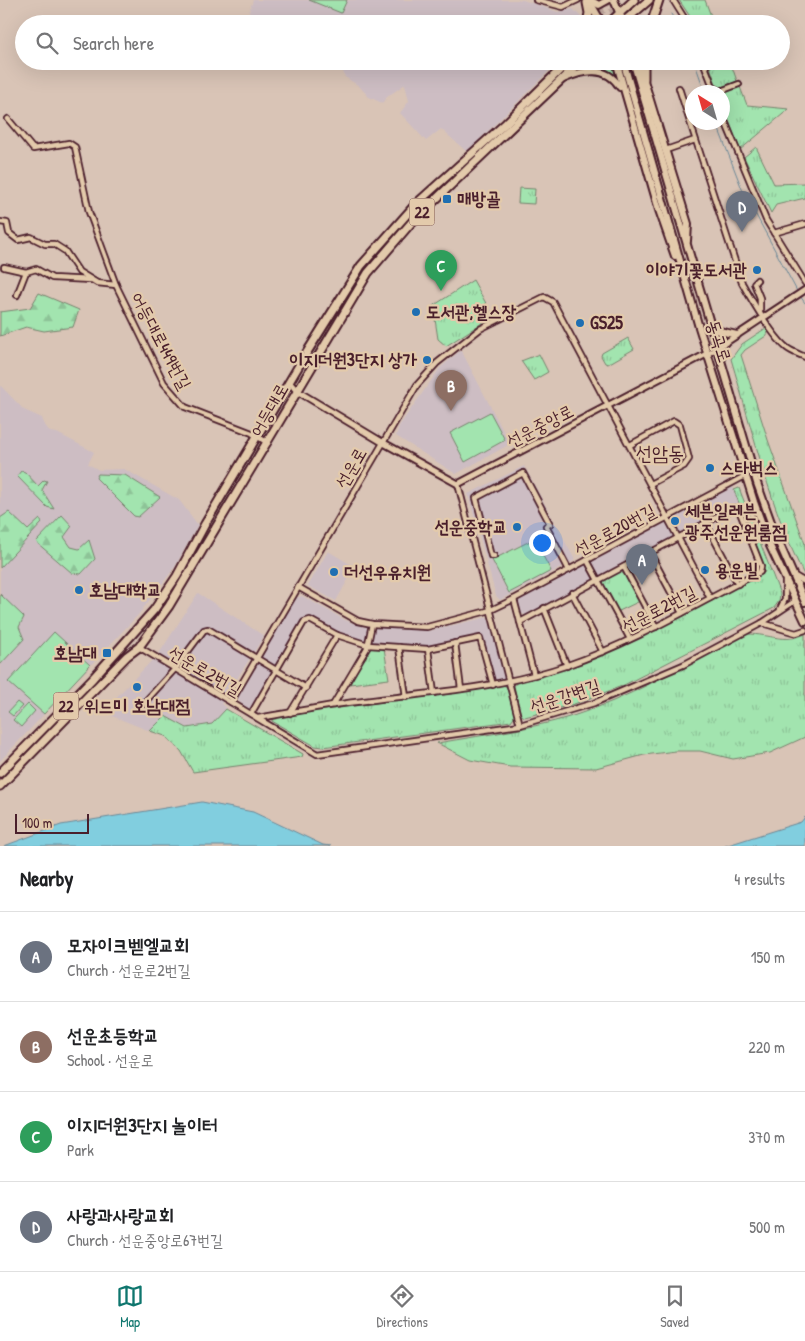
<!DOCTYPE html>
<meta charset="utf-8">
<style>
body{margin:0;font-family:"Patrick Hand","Poor Story",sans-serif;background:#f6f6f6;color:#202124}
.compass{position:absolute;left:685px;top:85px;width:45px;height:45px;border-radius:50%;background:#fff;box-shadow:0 5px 20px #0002;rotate:323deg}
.scale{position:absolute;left:15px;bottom:12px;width:74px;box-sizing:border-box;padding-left:5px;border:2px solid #4a1f2b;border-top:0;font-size:14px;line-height:18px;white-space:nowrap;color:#4a1f2b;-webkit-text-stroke:4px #e3caab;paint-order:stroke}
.you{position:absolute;left:541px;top:542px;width:18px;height:18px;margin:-12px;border:4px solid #fff;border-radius:50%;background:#1a73e8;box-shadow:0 0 0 8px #1a73e833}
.badge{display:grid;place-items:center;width:32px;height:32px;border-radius:50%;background:#0f766e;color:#fff;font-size:16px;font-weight:700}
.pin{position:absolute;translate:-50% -41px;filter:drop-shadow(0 1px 2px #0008)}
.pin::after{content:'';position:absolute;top:26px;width:18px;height:15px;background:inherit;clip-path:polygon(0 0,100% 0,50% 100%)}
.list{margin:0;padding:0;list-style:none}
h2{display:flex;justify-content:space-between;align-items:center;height:65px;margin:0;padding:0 20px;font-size:21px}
h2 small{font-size:16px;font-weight:400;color:#757577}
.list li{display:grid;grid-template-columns:32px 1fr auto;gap:15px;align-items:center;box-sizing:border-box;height:90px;padding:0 20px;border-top:1px solid #e0e0e0}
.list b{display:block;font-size:19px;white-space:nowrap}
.list p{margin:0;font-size:16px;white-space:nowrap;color:#757577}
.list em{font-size:16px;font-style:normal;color:#757577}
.icon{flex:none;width:28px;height:28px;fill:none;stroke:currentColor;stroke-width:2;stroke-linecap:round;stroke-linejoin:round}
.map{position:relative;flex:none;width:805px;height:846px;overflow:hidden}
.search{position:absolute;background:#fff;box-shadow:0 5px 20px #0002;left:15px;right:15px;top:15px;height:55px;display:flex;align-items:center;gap:12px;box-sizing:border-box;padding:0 18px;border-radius:28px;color:#757577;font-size:19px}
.sheet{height:425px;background:#fff}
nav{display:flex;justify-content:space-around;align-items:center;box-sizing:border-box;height:70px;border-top:1px solid #e0e0e0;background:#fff;font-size:14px;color:#757577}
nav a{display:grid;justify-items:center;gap:2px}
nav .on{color:#0f766e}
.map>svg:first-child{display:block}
.built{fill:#cdbdc3}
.green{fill:#a2e4af;stroke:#76826d}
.forest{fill:url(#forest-firs);stroke:#76826d}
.park{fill:url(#park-tufts);stroke:#76826d}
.water{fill:#81cedf;stroke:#6b8897}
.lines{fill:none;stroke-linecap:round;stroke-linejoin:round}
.stream{stroke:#6b8897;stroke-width:1}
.secondary-tunnel{stroke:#bca39a;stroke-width:6;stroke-dasharray:6 3;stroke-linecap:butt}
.minor-casing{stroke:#4a1f2b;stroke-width:8}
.tertiary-casing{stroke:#4a1f2b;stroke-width:9}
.secondary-casing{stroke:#4a1f2b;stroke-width:10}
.primary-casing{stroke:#4a1f2b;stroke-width:11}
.minor{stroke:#e3caab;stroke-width:4.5}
.tertiary{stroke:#e3caab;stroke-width:5}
.secondary{stroke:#e3caab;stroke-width:6}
.primary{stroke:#e3caab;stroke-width:7}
.poi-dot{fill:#1f6fb2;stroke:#e3caab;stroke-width:2}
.labels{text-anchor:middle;stroke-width:4.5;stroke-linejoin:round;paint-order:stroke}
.shield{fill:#e3caab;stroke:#785251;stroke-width:1}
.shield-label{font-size:16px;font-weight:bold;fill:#4a1f2b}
.poi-label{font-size:18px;font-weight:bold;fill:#4a1f2b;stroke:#e3caab;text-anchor:start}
.street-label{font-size:18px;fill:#4a1f2b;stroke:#e3caab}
.quarter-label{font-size:20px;fill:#4a1f2b;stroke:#e3caab}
</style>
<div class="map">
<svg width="805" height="846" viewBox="0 0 805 846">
<defs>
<pattern id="forest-firs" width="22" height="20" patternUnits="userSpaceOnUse" patternTransform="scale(1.25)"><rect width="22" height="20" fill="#a2e4af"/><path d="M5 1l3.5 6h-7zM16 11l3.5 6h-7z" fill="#8dc397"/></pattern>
<pattern id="park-tufts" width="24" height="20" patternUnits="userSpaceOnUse" patternTransform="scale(1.25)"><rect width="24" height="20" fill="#a2e4af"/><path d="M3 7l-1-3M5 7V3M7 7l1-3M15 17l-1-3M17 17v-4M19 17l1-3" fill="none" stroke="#8dc397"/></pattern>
</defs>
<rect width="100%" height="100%" fill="#d9c4b6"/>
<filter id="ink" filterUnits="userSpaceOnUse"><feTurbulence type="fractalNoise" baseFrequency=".02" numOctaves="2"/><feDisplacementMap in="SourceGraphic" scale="10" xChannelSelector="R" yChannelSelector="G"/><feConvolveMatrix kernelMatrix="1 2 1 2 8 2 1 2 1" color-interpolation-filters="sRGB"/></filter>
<g filter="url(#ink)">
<g class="built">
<path d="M253,0H523L558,12L573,9L581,17V21L580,24H263L249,12Z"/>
<path d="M331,61H559L467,152L441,129L426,141L400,113L409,101L405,84L387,97L382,103L369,97L359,86L345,77L341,66Z"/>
<path d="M461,350L510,444L456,474L396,436L399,426L440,368Z"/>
<path d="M0,385L24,410L42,418L44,424L50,432L57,433L94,452L88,464L99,470L124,469L179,500L198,525L175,567L139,614L0,761Z"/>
<path d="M524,466L575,560L500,600L496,596L468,494Z"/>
<path d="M733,487L739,503L526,615L520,613L516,606L518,601Z"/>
<path d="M328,551L355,567L336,601L308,586Z"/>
<path d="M198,593L264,636L221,704L227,708L226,709L212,724L187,728L165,716L150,731L102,712L160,652Z"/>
<path d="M302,596L345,620L365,627L428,631L488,617L506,677L497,681L494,679L481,635L430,647L378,644L350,639L307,617L298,626L252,708L249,709L242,705L238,698L296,598Z"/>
</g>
<g class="green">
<path d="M309,0H347L341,13Z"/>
<path d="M490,412L505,440L465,462L450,433Z"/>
<path d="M534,539L551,571L509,593L492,560Z"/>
<path d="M0,594L24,617L19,627L24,639L0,665Z"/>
<path d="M54,632L90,665L44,714L8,682Z"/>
<path d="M17,702L22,706L13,716L8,712Z"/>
<path d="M28,704L35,711L21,727L13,720Z"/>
</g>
<g class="forest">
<path d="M597,61H612L618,76L598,64Z"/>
<path d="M39,293L79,310L73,327L44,331L26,327L0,336V312L30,308Z"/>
<path d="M21,471L25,472L38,486L44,480L47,481L42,490L54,509L47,507L17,476Z"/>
<path d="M98,474L125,475L160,497L138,517L134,516L96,478Z"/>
<path d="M9,512L28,530L40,519L42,523L0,568V518Z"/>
<path d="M62,515L72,526L64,537L71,547L79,549L89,540L95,559L81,574L72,573L36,542Z"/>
</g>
<g class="park">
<path d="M679,0H705L714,24H695Z"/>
<path d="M708,61H730L737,81L721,87L716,84Z"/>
<path d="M740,87L747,105L789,109L740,150L723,105V94Z"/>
<path d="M756,147L774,184L805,183V198L776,205L771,213L744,157Z"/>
<path d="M519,188L535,189L534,204L518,203Z"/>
<path d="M473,280L493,316L446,346L438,339L433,306Z"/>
<path d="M766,328L768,333L766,336L745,350L741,355L768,440L805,544V577C770,508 753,432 731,359L742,344Z"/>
<path d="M628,338L634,349L608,364L605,363L601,356L602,353Z"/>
<path d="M539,354L548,372L534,380L521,361Z"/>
<path d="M739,488L780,594L779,601L774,608L622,686L574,704L525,717L521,715L514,686L516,683C605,659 684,615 765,572L734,490Z"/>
<path d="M620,572L626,575L640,601L617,612L601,582Z"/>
<path d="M747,634C771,634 784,644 805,634V737L770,753L733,759L700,751H676L644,755L596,768L510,767L470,760L437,743C489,734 543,728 593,709C647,689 695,658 747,634Z"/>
<path d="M370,648H384L389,679L350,684Z"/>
<path d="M503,685L507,687L515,715L511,721L323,747L315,746L272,721V719L283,716Z"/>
<path d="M226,709L303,754L302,757L193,772L181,751L165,736L150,731L165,716L187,728L212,724Z"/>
</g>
<g class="water">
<path d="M202,802L253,812L323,845L331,846H4L61,825Z"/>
<path d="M805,817V846H725L801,822Z"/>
</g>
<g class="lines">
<g class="stream">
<path d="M671,14L677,24"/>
<path d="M694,61L705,92"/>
<path d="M716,122L742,189L798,293"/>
<path d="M800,296L805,303"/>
</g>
<g class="secondary-tunnel">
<path d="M597,0L607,24"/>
<path d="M608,0L618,24"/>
</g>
<g class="minor-casing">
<g id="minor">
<path d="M536,0L563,7L578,0"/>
<path d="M673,0L688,24"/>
<path d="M703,61L715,92"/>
<path d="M679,88L742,283C751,299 773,337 787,348C792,352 799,354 805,357"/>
<path d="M718,92L739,84"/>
<path d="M722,114L766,220L805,283"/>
<path d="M8,119L33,149L69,143L75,147L89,212L116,285L164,383L185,407L252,433L268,443"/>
<path d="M666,150L695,140"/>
<path d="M0,222L7,223L9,233L18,240L31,237L45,244H54L65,251L79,272L97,283L116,285"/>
<path d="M774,233L805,224"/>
<path d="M4,267L26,272L36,269L52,278L91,280"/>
<path d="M757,280L754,283L760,298V312"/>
<path d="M17,295L26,272"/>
<path d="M630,445L674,421L680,425L689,459L684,466L650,484"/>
<path d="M458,484L520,725"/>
<path d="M705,522L738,584"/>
<path d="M650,553L682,613"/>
<path d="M494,556H491L476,498L523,473L550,524L546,526L569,570"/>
<path d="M587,560L630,639"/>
<path d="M624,567L656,627"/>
<path d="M793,575L805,582"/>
<path d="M298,587L358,621L372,624L427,627L491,610L514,599L747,475"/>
<path d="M572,593L603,652"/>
<path d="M514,599L534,675"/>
<path d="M544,608L567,666"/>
<path d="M780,609L785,599V581"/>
<path d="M762,623L796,633L805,630"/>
<path d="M455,643L461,689"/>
<path d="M139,647L317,754L520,725L594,703L683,665L762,623L795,601"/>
<path d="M399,647L406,697"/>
<path d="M428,649L434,693"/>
<path d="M231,702L417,385L437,363L480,329L544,297L553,302L710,598"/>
<path d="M143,704L174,670L204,630L208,629L306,688"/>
<path d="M333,705L367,648L372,624"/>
<path d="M290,713L337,635"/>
<path d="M251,714L304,622L310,620L337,635L368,645L428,649L480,638L493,685"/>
<path d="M258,718C283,714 308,709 333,705C412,694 492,691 568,665C635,642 697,604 760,572L761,566L739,510L734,508L520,622"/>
</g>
</g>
<g class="tertiary-casing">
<path id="tertiary" d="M289,382L297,391L382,442L458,484L716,349L805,290"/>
</g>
<g class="secondary-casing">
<g id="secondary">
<path d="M590,0L599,5L608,0"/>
<path d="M614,0L624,24"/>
<path d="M616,61L659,210L675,256"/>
<path d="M633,61L757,483L776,536L805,602"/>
<path d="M638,61L688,224L687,241"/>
<path d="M624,64L698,324L754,502L770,546L805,621"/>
<path d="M563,79C584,70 606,65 620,87"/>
<path d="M711,329L737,335"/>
</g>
</g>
<g class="primary-casing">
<g id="primary">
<path d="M588,0L602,24"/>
<path d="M587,24L589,13L587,3"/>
<path d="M608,24L634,0"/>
<path d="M621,24L649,0"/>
<path d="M651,24L659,0"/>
<path d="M644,79V61"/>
<path d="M0,773L93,678L154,610L177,576L205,524L304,357L361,266L416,204L506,123L569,61"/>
<path d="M0,786L127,656L139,647L169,606L368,273L411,223L581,61"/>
</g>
</g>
<use href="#minor" class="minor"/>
<use href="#tertiary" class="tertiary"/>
<use href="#secondary" class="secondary"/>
<use href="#primary" class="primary"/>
</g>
</g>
<g class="poi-dot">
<rect x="442" y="194" width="10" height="10" rx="2.5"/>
<circle cx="757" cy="270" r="5"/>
<circle cx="416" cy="312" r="5"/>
<circle cx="580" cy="323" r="5"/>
<circle cx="427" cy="360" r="5"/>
<circle cx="710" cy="468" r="5"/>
<circle cx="675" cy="521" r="5"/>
<circle cx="517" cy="527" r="5"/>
<circle cx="705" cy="570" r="5"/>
<circle cx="334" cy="572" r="5"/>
<circle cx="79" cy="590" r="5"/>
<rect x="102" y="648" width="10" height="10" rx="2.5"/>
<circle cx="137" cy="687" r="5"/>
</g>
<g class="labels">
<g class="shield">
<rect x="409.5" y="198.5" width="25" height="27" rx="4"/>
<rect x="53.5" y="692.5" width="25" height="27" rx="4"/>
</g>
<g class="shield-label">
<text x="422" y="218">22</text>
<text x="66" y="712">22</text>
</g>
<g class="poi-label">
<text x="457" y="205">매방골</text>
<text x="747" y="276" text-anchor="end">이야기꽃도서관</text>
<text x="426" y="318">도서관,헬스장</text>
<text x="590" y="329">GS25</text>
<text x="417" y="366" text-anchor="end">이지더원3단지 상가</text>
<text x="720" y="474">스타벅스</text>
<text x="685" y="517">세븐일레븐<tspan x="685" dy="21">광주선운원룸점</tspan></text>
<text x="507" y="533" text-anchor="end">선운중학교</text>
<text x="715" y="576">용운빌</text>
<text x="344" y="578">더선우유치원</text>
<text x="89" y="596">호남대학교</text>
<text x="97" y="659" text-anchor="end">호남대</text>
<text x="137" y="712" text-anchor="middle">위드미 호남대점</text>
</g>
<g class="street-label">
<text transform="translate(161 341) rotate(62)" y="6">어등대로449번길</text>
<text transform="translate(719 341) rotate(72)" y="6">동곡로</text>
<text transform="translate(269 410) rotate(-60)" y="6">어등대로</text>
<text transform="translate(540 426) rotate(-27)" y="6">선운중앙로</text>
<text transform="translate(351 468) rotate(-60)" y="6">선운로</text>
<text transform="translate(615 530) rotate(-28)" y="6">선운로20번길</text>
<text transform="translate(659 609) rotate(-27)" y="6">선운로2번길</text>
<text transform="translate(205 671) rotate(30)" y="6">선운로2번길</text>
<text transform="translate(565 696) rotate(-18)" y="6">선운강변길</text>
</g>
<g class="quarter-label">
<text x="660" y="460">선암동</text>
</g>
</g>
</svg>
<svg class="compass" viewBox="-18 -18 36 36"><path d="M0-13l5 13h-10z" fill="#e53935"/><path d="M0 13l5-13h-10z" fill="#757577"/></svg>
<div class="scale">100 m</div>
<div class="you"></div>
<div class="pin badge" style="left:642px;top:585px;background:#6b7280">A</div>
<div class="pin badge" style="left:451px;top:411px;background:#8d6e63">B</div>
<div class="pin badge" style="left:441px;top:291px;background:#2e9e5b">C</div>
<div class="pin badge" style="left:742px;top:232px;background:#6b7280">D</div>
<div class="search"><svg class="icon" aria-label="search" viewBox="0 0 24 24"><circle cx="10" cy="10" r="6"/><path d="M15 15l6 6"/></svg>Search here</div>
</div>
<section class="sheet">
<h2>Nearby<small>4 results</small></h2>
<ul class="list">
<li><span class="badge" style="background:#6b7280">A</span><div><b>모자이크벧엘교회</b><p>Church · 선운로2번길</p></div><em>150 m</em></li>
<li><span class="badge" style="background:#8d6e63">B</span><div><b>선운초등학교</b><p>School · 선운로</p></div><em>220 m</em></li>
<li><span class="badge" style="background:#2e9e5b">C</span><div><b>이지더원3단지 놀이터</b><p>Park</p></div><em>370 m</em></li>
<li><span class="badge" style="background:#6b7280">D</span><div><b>사랑과사랑교회</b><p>Church · 선운중앙로67번길</p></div><em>500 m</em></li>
</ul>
</section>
<nav>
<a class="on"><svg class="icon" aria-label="map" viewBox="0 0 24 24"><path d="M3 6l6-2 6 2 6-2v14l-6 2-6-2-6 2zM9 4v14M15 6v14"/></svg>Map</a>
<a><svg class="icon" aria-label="directions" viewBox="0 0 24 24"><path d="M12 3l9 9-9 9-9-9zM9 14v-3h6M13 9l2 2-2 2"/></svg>Directions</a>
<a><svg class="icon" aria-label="saved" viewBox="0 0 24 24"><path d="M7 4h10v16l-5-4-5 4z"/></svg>Saved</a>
</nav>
